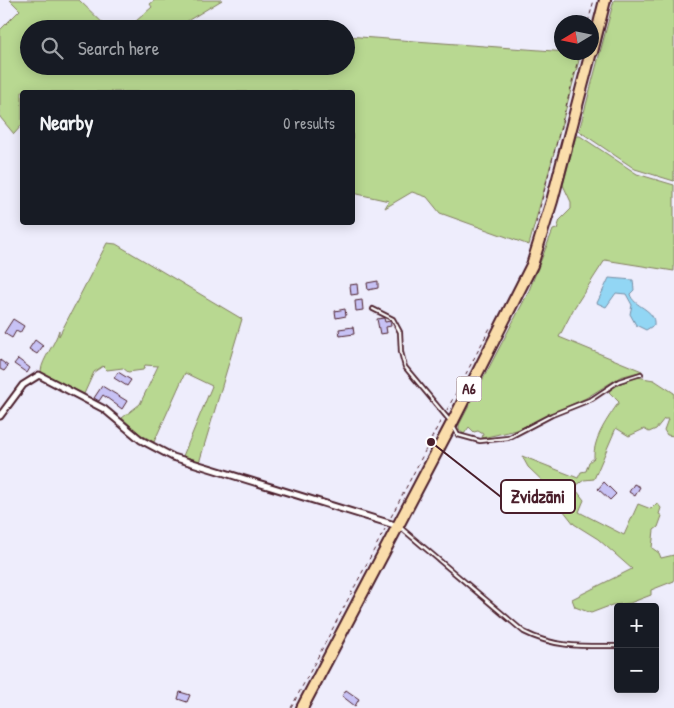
<!DOCTYPE html>
<meta charset="utf-8">
<style>
body{margin:0;font-family:"Patrick Hand",sans-serif;background:#20242c;color:#f1f3f6}
.controls{position:absolute;right:15px;bottom:15px;display:grid;overflow:hidden;border-radius:5px;box-shadow:0 2px 12px #0003}
.controls button{width:45px;height:45px;display:grid;place-items:center;padding:0;border:0;border-bottom:1px solid #363941;background:#171b24;color:#f1f3f6;font:25px sans-serif}
.compass{position:absolute;left:554px;top:15px;width:45px;height:45px;border-radius:50%;background:#171b24;box-shadow:0 2px 12px #0003;rotate:260deg}
.list{margin:0;padding:0;list-style:none}
h2{display:flex;justify-content:space-between;align-items:center;height:65px;margin:0;padding:0 20px;font-size:21px}
h2 small{font-size:16px;font-weight:400;color:#9ea1a6}
.icon{flex:none;width:28px;height:28px;fill:none;stroke:currentColor;stroke-width:2;stroke-linecap:round;stroke-linejoin:round}
.map{position:relative;flex:none;width:674px;height:708px;overflow:hidden}
.search{position:absolute;background:#171b24;box-shadow:0 2px 12px #0003;left:20px;top:20px;width:335px;height:55px;display:flex;align-items:center;gap:12px;box-sizing:border-box;padding:0 18px;border-radius:28px;color:#9ea1a6;font-size:19px}
.panel{position:absolute;background:#171b24;box-shadow:0 2px 12px #0003;left:20px;top:90px;width:335px;height:135px;border-radius:5px}
.map>svg:first-child{display:block}
.green{fill:#b8d891;stroke:#817c5e}
.water{fill:#92d6f4;stroke:#758da4}
.building{fill:#c7c2f5;stroke:#4a1f2b}
.lines{fill:none;stroke-linecap:round;stroke-linejoin:round}
.lane-casing{stroke:#4a1f2b;stroke-width:6}
.street-casing{stroke:#4a1f2b;stroke-width:9}
.highway-casing{stroke:#4a1f2b;stroke-width:14}
.path{stroke:#4a1f2b;stroke-width:1;stroke-dasharray:4 4;stroke-linecap:butt}
.lane{stroke:#fff;stroke-width:2.5}
.street{stroke:#fff;stroke-width:5}
.highway{stroke:#faddab;stroke-width:10}
.labels{text-anchor:middle;stroke-width:4;stroke-linejoin:round;paint-order:stroke}
.shield{fill:#fff;stroke:#80626b;stroke-width:1}
.shield-label{font-size:15px;font-weight:bold;fill:#4a1f2b}
.leader{fill:none;stroke:#4a1f2b;stroke-width:2}
.callout-dot{fill:#4a1f2b;stroke:#fff;stroke-width:2}
.callout{fill:#fff;stroke:#4a1f2b;stroke-width:2}
.callout-label{font-size:18px;text-anchor:middle;font-weight:bold;fill:#4a1f2b}
</style>
<div class="map">
<svg width="674" height="708" viewBox="0 0 674 708">
<rect width="100%" height="100%" fill="#eeedfc"/>
<filter id="ink" filterUnits="userSpaceOnUse"><feTurbulence type="fractalNoise" baseFrequency=".02" numOctaves="2"/><feDisplacementMap in="SourceGraphic" scale="10" xChannelSelector="R" yChannelSelector="G"/><feConvolveMatrix kernelMatrix="1 2 1 2 8 2 1 2 1" color-interpolation-filters="sRGB"/></filter>
<g filter="url(#ink)">
<g class="green">
<path d="M10,0H79L109,29H29V66H346V36L581,53L529,245L440,213L427,197L412,192L385,208L389,201L353,193L352,92H22V125L14,134L0,117V30L20,10Z"/>
<path d="M155,0H222L184,23L240,29H127L152,7L150,4Z"/>
<path d="M614,0H674V181L635,169L579,131Z"/>
<path d="M576,136H580L637,174L674,185V271L605,260L574,308L559,337L642,371L620,377L586,398L517,430L482,438L483,434L478,431L474,432L469,427L464,434L459,430V425L528,293L553,230L557,229L560,220L571,209V202L563,185Z"/>
<path d="M107,243L116,244L242,319L199,463L183,456L212,386L185,373L154,442L140,434L122,418L140,404L158,366L145,365L143,370L128,372L123,368L107,370L103,366L94,372L84,394L43,374L41,371C42,359 55,345 59,330V336Z"/>
<path d="M637,377L654,380L674,393V436L667,435L664,430L668,419H664L656,429L649,432L644,429L629,436L616,428L594,479L584,480L577,485V491L584,500L579,512L624,535L638,504L651,509L657,503L661,508L659,514L662,516L658,527L654,530L652,548L659,553L661,558L674,555V581L651,590V595L630,603L612,605L591,613L575,607L572,599L632,569L598,539L574,524L560,506L553,491L528,467L522,456L578,478L581,472L586,471L589,462L594,458C593,438 608,418 619,402L609,392L614,386Z"/>
</g>
<path class="water" d="M609,278L633,280L634,290L630,294C633,307 656,309 654,325L646,330L636,325L630,314L632,305L626,294L616,293L606,307L597,303Z"/>
<g class="building">
<path d="M378,281V288L368,290L367,283Z"/>
<path d="M357,284L358,294L351,295L350,285Z"/>
<path d="M362,300L363,310L356,311L355,301Z"/>
<path d="M345,309L346,316L336,318L335,311Z"/>
<path d="M384,318L385,322L390,321L391,326L386,327L387,333L380,334L377,319Z"/>
<path d="M13,319L24,326L20,333L16,331L12,338L4,333Z"/>
<path d="M353,327L354,334L340,336L339,329Z"/>
<path d="M35,340L43,346L37,354L29,349Z"/>
<path d="M18,359L30,368L27,373L14,364Z"/>
<path d="M0,360L8,366L4,371L0,369Z"/>
<path d="M118,372L131,380L127,386L114,378Z"/>
<path d="M102,386L127,401L122,409L103,395L99,401L94,398Z"/>
<path d="M604,482L616,494L610,500L598,489Z"/>
<path d="M634,484L640,487L635,496L629,492Z"/>
<path d="M346,690L359,699L355,706L342,696Z"/>
<path d="M180,692L190,695L187,702L178,699Z"/>
</g>
<g class="lines">
<g class="lane-casing">
<g id="lane">
<path d="M373,309L393,319L400,332L401,352L405,367L450,421"/>
<path d="M453,426L458,435L480,441L508,438L552,415L592,399L619,381L641,374"/>
<path d="M400,527L524,632C555,648 584,646 618,646"/>
</g>
</g>
<g class="street-casing">
<path id="street" d="M0,416L23,385L39,375L104,409L141,440L173,457L398,526"/>
</g>
<g class="highway-casing">
<g id="highway">
<path d="M592,52L605,0"/>
<path d="M302,708L452,423L532,265L552,201L591,52"/>
</g>
</g>
<g class="path">
<path d="M588,22L594,0"/>
<path d="M536,223L580,52"/>
<path d="M447,410L490,328"/>
<path d="M391,517L442,418"/>
<path d="M291,708L385,529"/>
</g>
<use href="#lane" class="lane"/>
<use href="#street" class="street"/>
<use href="#highway" class="highway"/>
</g>
</g>
<g class="labels">
<rect class="shield" x="456.5" y="376.5" width="25" height="25" rx="4"/>
<g class="shield-label">
<text x="469" y="394">A6</text>
</g>
</g>
<path class="leader" d="M431 442L501 497"/>
<circle class="callout-dot" cx="431" cy="442" r="5"/>
<rect class="callout" x="501" y="480" width="74" height="33" rx="5"/>
<g class="callout-label">
<text x="538" y="503">Zvidzāni</text>
</g>
</svg>
<div class="controls">
<button>+</button>
<button>−</button>
</div>
<svg class="compass" viewBox="-18 -18 36 36"><path d="M0-13l5 13h-10z" fill="#e53935"/><path d="M0 13l5-13h-10z" fill="#9ea1a6"/></svg>
<div class="search"><svg class="icon" aria-label="search" viewBox="0 0 24 24"><circle cx="10" cy="10" r="6"/><path d="M15 15l6 6"/></svg>Search here</div>
<section class="panel">
<h2>Nearby<small>0 results</small></h2>
<ul class="list">
</ul>
</section>
</div>
